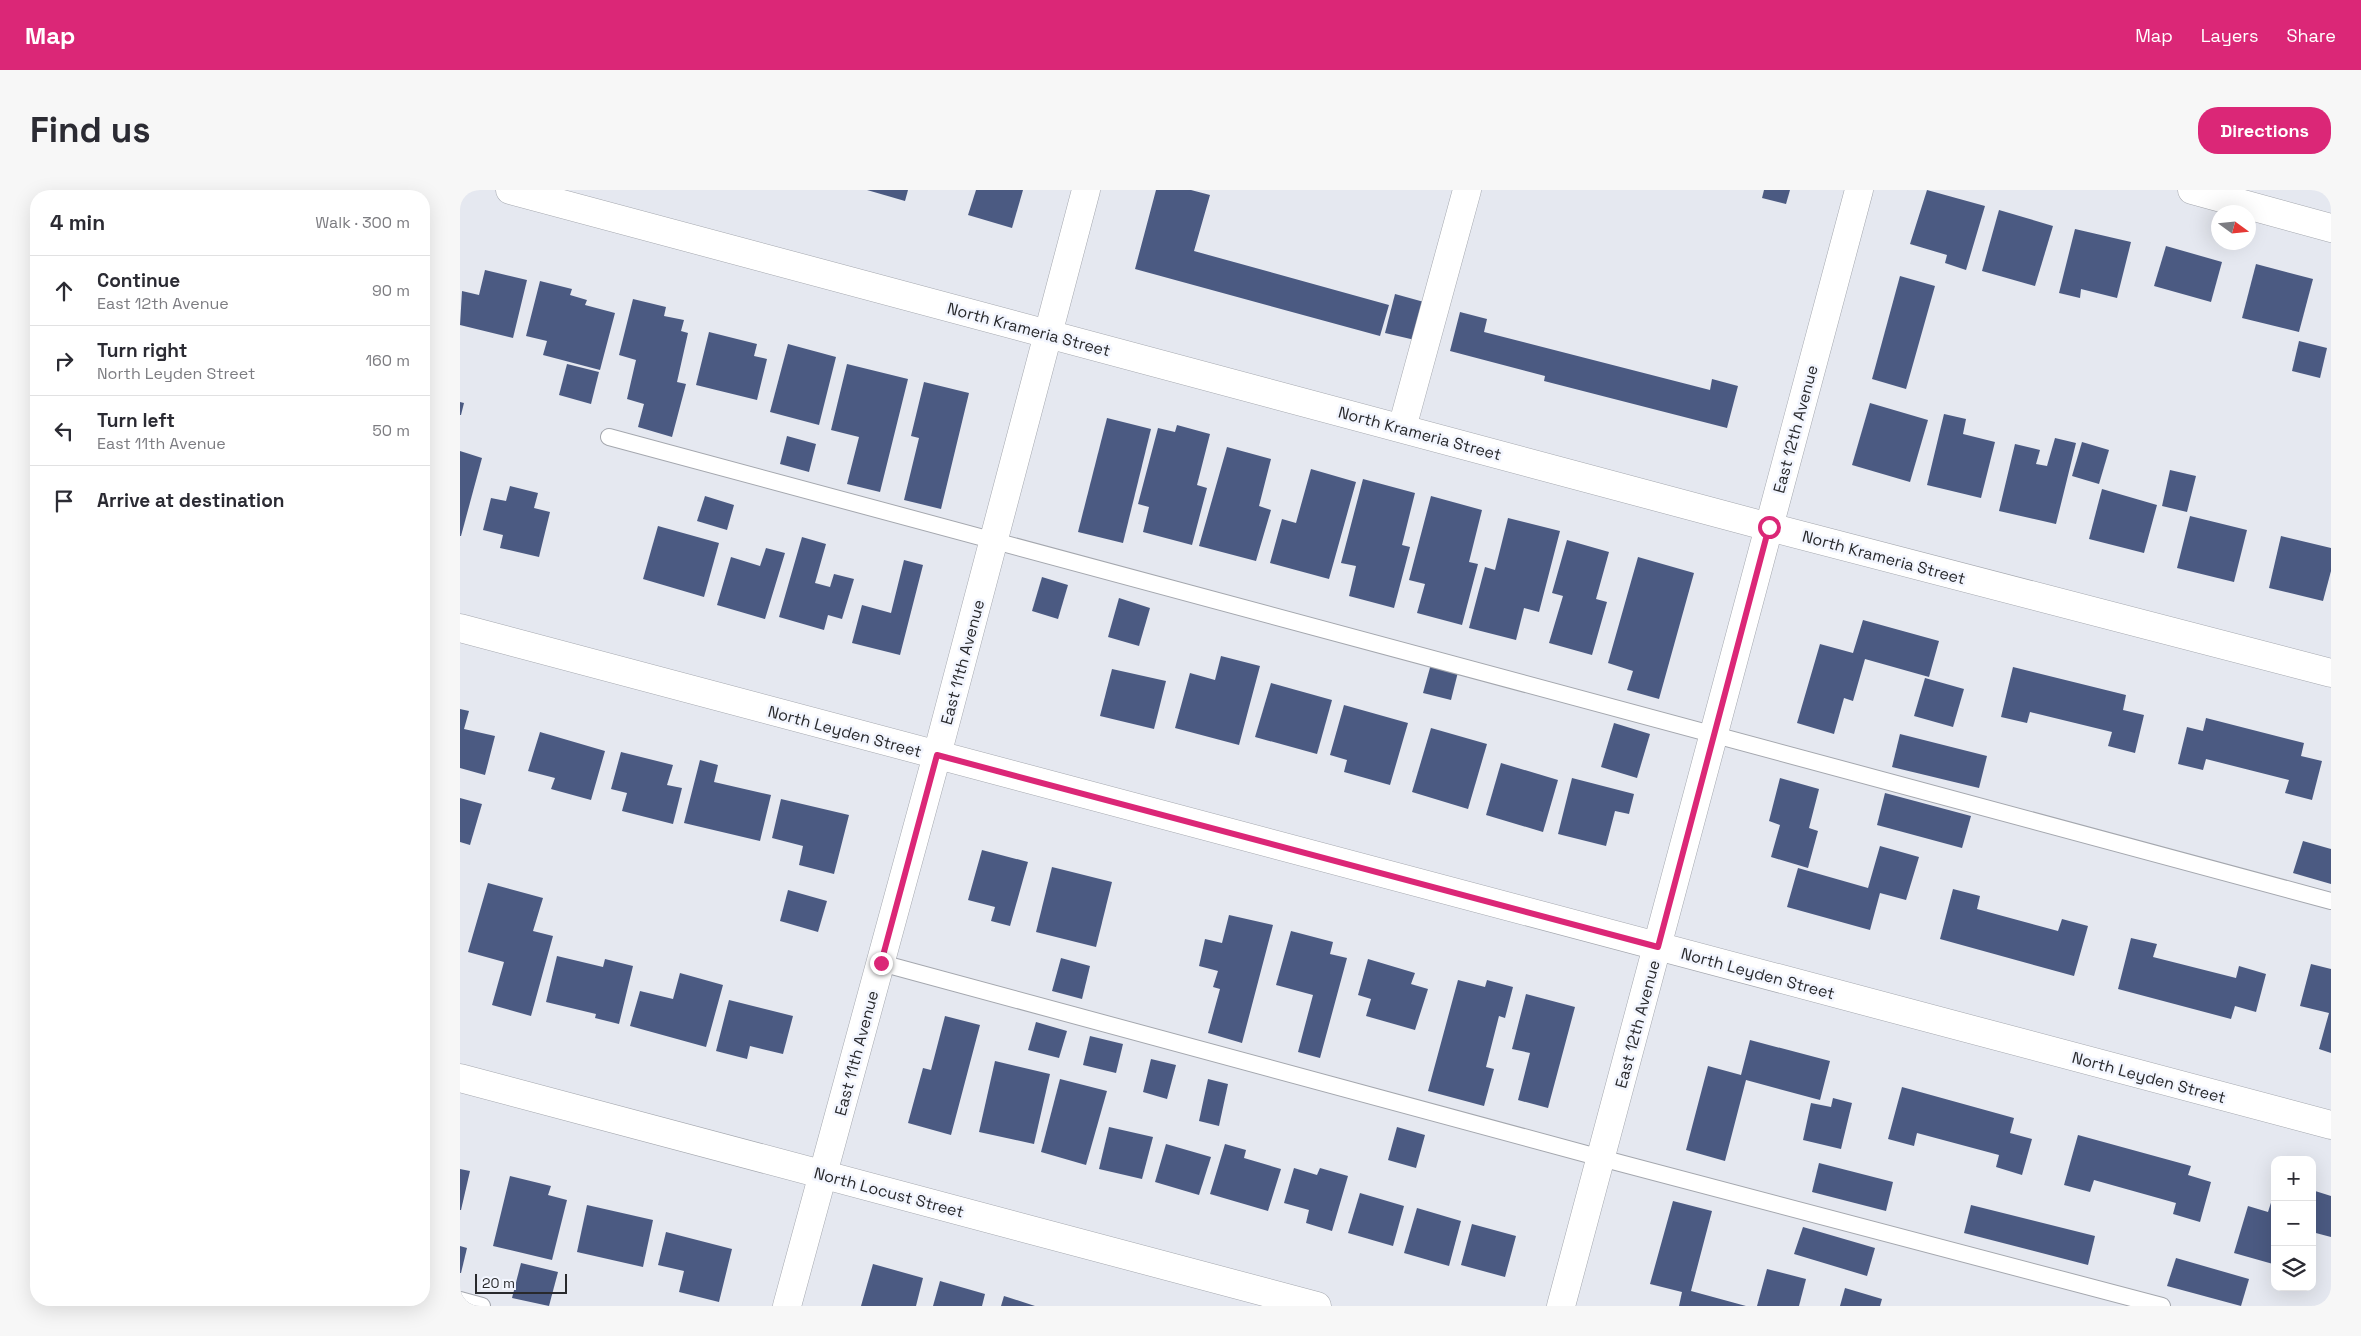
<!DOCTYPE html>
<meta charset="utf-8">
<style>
body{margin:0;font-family:"Space Grotesk",sans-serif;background:#f7f7f7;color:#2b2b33}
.controls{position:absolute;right:15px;bottom:15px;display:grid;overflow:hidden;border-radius:10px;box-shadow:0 5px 20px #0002}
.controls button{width:45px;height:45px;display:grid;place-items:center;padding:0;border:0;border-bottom:1px solid #e1e1e2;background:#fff;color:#2b2b33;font:25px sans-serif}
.compass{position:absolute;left:1751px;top:15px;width:45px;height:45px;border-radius:50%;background:#fff;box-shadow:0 5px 20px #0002;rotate:105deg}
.scale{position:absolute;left:15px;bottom:12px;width:92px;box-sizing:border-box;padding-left:5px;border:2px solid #28292c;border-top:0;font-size:14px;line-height:18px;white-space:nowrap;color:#28292c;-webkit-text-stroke:4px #f2f5fe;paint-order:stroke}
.stop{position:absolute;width:15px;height:15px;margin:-11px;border:4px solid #db2777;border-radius:50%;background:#fff}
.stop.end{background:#db2777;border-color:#fff;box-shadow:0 1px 5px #0008}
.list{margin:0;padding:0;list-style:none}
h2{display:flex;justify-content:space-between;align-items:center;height:65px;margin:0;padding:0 20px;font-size:21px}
h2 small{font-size:16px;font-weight:400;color:#7c7c81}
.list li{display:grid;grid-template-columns:32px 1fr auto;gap:15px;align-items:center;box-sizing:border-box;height:70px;padding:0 20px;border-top:1px solid #e1e1e2}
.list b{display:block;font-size:19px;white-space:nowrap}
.list p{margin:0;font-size:16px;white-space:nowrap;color:#7c7c81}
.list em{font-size:16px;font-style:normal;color:#7c7c81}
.icon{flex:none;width:28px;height:28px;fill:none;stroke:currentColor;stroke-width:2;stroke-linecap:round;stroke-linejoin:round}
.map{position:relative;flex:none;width:1871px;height:1116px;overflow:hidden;border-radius:20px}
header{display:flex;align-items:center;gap:30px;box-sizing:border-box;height:70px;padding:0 25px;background:#db2777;color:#fff}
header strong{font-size:24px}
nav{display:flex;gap:28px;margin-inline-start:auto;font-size:18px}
.intro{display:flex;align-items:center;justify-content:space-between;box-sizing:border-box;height:120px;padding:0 30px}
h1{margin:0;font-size:35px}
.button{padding:12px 22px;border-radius:20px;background:#db2777;color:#fff;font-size:18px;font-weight:700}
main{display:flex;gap:30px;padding:0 30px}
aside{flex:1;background:#fff;border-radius:20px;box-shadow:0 5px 20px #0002}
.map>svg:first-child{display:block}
.building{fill:#4b5a82}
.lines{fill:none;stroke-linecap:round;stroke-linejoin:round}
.lane-casing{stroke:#a4a7ae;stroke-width:18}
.street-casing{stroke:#a4a7ae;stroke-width:29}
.secondary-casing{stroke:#a4a7ae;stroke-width:29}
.lane{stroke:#fff;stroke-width:16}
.street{stroke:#fff;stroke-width:28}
.secondary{stroke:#fff;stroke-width:28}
.route{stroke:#db2777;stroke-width:6}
.labels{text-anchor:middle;stroke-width:5;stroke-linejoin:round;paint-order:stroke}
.street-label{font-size:16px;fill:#28292c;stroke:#f2f5fe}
</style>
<header>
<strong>Map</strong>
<nav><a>Map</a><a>Layers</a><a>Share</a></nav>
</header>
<div class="intro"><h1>Find us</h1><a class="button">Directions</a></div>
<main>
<aside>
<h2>4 min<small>Walk · 300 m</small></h2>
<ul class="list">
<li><svg class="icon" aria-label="ahead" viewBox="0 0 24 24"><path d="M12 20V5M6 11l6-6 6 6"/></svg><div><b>Continue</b><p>East 12th Avenue</p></div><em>90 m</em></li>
<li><svg class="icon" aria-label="right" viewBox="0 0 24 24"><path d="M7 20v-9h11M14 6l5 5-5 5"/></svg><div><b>Turn right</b><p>North Leyden Street</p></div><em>160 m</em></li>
<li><svg class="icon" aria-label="left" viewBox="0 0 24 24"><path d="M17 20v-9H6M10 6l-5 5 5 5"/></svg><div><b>Turn left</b><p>East 11th Avenue</p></div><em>50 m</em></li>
<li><svg class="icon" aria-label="arrive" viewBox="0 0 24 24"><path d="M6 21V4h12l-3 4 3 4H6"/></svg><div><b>Arrive at destination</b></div></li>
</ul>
</aside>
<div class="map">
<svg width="1871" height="1116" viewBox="0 0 1871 1116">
<rect width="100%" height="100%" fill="#e5e8f0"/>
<g class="building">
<path d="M407,0H448L445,11Z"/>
<path d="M516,0H563L552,38L508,25Z"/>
<path d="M696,0H731L750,5L734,61L929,115L920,146L675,79Z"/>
<path d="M1304,0H1330L1326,14L1302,8Z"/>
<path d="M1467,0L1525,16L1506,80L1485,73L1487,65L1450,54Z"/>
<path d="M1539,20L1593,36L1575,96L1522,81Z"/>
<path d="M1615,39L1671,52L1657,108L1621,99L1620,108L1599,103Z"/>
<path d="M1706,56L1762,72L1751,112L1694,96Z"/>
<path d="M1796,74L1853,89L1839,142L1782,128Z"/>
<path d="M25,80L67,90L53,148L0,135L2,101L19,105Z"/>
<path d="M1440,86L1475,96L1446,199L1412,189Z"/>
<path d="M80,91L112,99L110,105L127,110L125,115L155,123L140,180L83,165L87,151L66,146Z"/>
<path d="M935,104L964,112L955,150L925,143Z"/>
<path d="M173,109L206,117L204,126L224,130L221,141L228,143L217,192L226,194L212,247L178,237L184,214L167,209L176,170L159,165Z"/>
<path d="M1000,122L1027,129L1024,142L1250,200L1252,189L1278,196L1267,238L1084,191L1085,186L990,161Z"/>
<path d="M249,142L297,154L294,166L307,169L297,210L236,195Z"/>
<path d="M1839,151L1867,158L1860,188L1832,181Z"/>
<path d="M328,154L376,167L359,235L310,222Z"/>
<path d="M107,174L139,182L131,214L99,205Z"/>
<path d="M387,174L448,189L420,302L387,294L399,247L371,240Z"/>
<path d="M464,192L509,203L481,319L444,310L459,248L451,246Z"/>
<path d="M0,212L4,213L1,225H0Z"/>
<path d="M1410,213L1468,230L1450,292L1392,275Z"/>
<path d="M1484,224L1506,229L1503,244L1535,252L1521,308L1467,295Z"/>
<path d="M647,228L691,239L663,353L618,342Z"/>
<path d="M717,235L750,244L737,295L747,298L732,355L683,342L689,317L678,314L698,238L715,242Z"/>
<path d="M327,246L356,254L349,282L320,274Z"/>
<path d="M1595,248L1616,253L1596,334L1539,321L1555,254L1580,260L1576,274L1587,276Z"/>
<path d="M1622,252L1649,260L1639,294L1612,286Z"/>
<path d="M767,257L811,269L799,316L811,320L796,371L739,356Z"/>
<path d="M0,261L22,268L1,346H0Z"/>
<path d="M851,279L896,292L869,389L810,373L822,329L836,333Z"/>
<path d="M1710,280L1736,286L1727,322L1702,316Z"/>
<path d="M903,289L955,303L942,355L950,357L934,418L889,406L896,376L881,373Z"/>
<path d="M50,296L78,303L74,318L90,322L79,367L40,358L43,345L23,340L31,308L46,311Z"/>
<path d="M1642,299L1697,315L1684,363L1629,349Z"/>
<path d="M245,306L274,315L267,340L237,331Z"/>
<path d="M971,306L1022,320L1009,372L1018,374L1002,435L957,423L965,394L949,390Z"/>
<path d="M1730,326L1787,340L1774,392L1717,378Z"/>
<path d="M1048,328L1100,341L1079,422L1064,418L1056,450L1009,438L1025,377L1035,380Z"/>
<path d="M198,336L259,353L244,407L183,389Z"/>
<path d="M1821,346L1871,358V381L1863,411L1809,398Z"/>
<path d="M342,347L366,354L355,393L370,397L374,384L394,389L382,429L368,425L364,440L319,427Z"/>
<path d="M1107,350L1149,362L1136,409L1147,412L1132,465L1089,453L1103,406L1092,403Z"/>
<path d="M306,358L325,363L305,429L257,415L271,367L300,376Z"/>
<path d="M1178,367L1234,383L1199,509L1167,500L1173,481L1148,473Z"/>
<path d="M444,370L463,375L440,465L392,453L402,415L431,423Z"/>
<path d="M582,387L608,395L598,429L572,421Z"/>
<path d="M659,408L690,418L679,456L648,447Z"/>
<path d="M1403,430L1479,451L1469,487L1405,469L1393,511L1384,508L1374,544L1337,533L1360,454L1393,463Z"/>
<path d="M761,466L800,476L779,555L715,538L730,483L755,490Z"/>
<path d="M971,474L998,482L991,510L963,503Z"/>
<path d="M1553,477L1666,505L1663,520L1684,525L1675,563L1648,556L1652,542L1570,522L1567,533L1541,527Z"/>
<path d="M652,479L706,491L694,539L640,526Z"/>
<path d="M1465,488L1504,499L1493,537L1454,526Z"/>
<path d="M811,493L872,510L857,564L795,547Z"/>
<path d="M884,515L948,533L930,595L884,582L887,570L870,565Z"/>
<path d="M0,519L9,521L4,539L35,546L25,585L0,578Z"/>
<path d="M1746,528L1844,553L1841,566L1862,571L1852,610L1825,603L1829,590L1746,569L1743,580L1718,574L1727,537L1743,541Z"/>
<path d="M1154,533L1190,544L1177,588L1141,577Z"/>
<path d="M971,538L1027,554L1008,619L952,602Z"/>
<path d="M80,542L145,561L131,610L91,599L95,588L68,581Z"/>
<path d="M1440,544L1527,566L1519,598L1432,577Z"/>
<path d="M161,562L213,575L207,595L222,598L213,634L162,621L167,603L151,599Z"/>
<path d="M240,570L258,575L254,592L311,605L300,651L224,633Z"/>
<path d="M1041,573L1098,590L1083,642L1026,625Z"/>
<path d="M1112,588L1174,604L1169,624L1155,621L1146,656L1098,644Z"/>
<path d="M1320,588L1359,599L1349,638L1358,641L1348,678L1311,667L1320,635L1309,631Z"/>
<path d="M1425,603L1511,626L1502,658L1417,635Z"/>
<path d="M0,608L22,614L10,655L0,652Z"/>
<path d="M321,609L389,625L374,684L339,675L343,656L312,648Z"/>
<path d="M1843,651L1871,659V694L1833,683Z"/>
<path d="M1420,656L1459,667L1446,710L1420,703L1410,740L1327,717L1338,678L1408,698Z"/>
<path d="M522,660L568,672L550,736L531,731L535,717L508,710Z"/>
<path d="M592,677L652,692L636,757L576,742Z"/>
<path d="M28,693L83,708L73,741L93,746L71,826L32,815L44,772L8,762Z"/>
<path d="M1493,699L1520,706L1517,719L1598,741L1602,729L1628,736L1614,786L1480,749Z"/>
<path d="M328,700L367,711L358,742L320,731Z"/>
<path d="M769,725L813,735L782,853L748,843L760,799L753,797L758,781L739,776L745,749L762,753Z"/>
<path d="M831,741L873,752L870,764L887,768L860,868L838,862L853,805L816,795Z"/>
<path d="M1671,748L1697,754L1693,767L1776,788L1779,776L1806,784L1796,822L1775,816L1771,829L1658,799Z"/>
<path d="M97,766L143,777L145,769L173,776L159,834L135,828L136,824L86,812Z"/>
<path d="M601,768L630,776L622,809L592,801Z"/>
<path d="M908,769L955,783L951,794L968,799L955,840L906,826L911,809L898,805Z"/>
<path d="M1851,774L1871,779V863L1859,859L1869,823L1840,816Z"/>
<path d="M220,783L263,795L246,857L170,836L180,801L213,809Z"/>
<path d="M998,790L1025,797L1027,790L1053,797L1045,828L1039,826L1026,877L1034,879L1024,916L968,901Z"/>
<path d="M1066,804L1115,817L1088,918L1058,910L1070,863L1052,859Z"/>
<path d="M269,810L333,826L323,864L290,856L287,869L256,861Z"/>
<path d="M485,826L520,835L491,945L448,933L463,878L471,880Z"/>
<path d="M576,832L607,841L599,868L568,860Z"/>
<path d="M630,846L663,854L656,883L623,875Z"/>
<path d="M1290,850L1370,871L1360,910L1286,890L1265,971L1226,960L1248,876L1281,885Z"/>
<path d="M691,869L716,875L707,909L683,902Z"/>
<path d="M535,871L590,884L574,954L519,942Z"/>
<path d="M600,889L647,901L626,975L581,962Z"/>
<path d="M748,889L768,894L759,936L739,931Z"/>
<path d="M1442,897L1554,928L1550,943L1572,949L1562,985L1536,977L1539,965L1457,943L1454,956L1428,949Z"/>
<path d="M1373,908L1392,913L1381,959L1343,950L1351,913L1371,917Z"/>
<path d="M649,937L693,947L682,989L639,979Z"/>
<path d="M937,937L965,945L956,978L928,970Z"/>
<path d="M1618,945L1731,976L1728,985L1751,992L1740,1032L1713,1024L1716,1013L1634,990L1630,1002L1604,995Z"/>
<path d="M706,954L751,967L739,1005L695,992Z"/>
<path d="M765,954L786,960L784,968L821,979L808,1021L750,1004Z"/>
<path d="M1359,973L1433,992L1426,1021L1352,1002Z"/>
<path d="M834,978L857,985L860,978L888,986L872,1041L846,1033L849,1020L824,1013Z"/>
<path d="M0,979L10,981L1,1020H0Z"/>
<path d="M50,986L91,996L88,1005L107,1010L92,1070L33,1056Z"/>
<path d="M1815,1000V1067L1813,1074L1774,1063L1788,1016L1808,1022Z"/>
<path d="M1852,1000L1871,1006V1047L1852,1042Z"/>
<path d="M900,1003L944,1016L933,1056L888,1043Z"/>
<path d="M1213,1011L1252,1021L1231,1101L1286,1116H1219L1222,1102L1190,1094Z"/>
<path d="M127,1015L193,1030L183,1077L117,1062Z"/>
<path d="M1511,1015L1635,1046L1628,1075L1504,1043Z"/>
<path d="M957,1018L1001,1031L989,1076L944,1063Z"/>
<path d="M1012,1034L1056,1046L1045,1087L1001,1075Z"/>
<path d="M1343,1037L1415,1058L1407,1086L1334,1064Z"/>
<path d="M206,1042L272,1059L259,1112L219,1102L224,1081L198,1075Z"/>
<path d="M0,1056L7,1058L1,1083H0Z"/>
<path d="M1716,1068L1789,1089L1781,1116L1707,1096Z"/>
<path d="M61,1073L98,1082L89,1116L52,1108Z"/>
<path d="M413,1074L463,1088L456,1116H401Z"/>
<path d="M1307,1079L1346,1089L1339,1116H1297Z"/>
<path d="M480,1091L525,1104L522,1116H473Z"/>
<path d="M1385,1098L1422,1109L1420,1116H1380Z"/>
<path d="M544,1106L575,1116H541Z"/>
</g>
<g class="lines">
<g class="lane-casing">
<g id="lane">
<path d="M149,247L1871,711"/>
<path d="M421,773L1141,968L1702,1116"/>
<path d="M0,1110L22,1116"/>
</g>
</g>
<g class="street-casing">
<g id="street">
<path d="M1732,0L1871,38"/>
<path d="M942,238L1007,0"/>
<path d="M0,438L1871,935"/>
<path d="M0,888L857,1116"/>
<path d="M327,1116L477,565L626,0"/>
<path d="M1101,1116L1399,0"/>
</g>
</g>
<g class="secondary-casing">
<path id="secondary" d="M50,0L1309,337L1871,483"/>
</g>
<use href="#lane" class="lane"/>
<use href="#street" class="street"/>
<use href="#secondary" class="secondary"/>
</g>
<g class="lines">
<path class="route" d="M421,773L477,565L1198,757L1309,337"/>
</g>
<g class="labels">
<g class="street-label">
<text transform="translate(569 139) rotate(15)" y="6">North Krameria Street</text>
<text transform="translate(1335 239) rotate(-75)" y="6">East 12th Avenue</text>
<text transform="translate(960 243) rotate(15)" y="6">North Krameria Street</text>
<text transform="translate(1424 367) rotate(15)" y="6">North Krameria Street</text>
<text transform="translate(502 472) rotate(-75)" y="6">East 11th Avenue</text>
<text transform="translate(385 541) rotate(15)" y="6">North Leyden Street</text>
<text transform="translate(1298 783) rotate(15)" y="6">North Leyden Street</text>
<text transform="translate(1177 834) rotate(-75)" y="6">East 12th Avenue</text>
<text transform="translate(396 863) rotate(-75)" y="6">East 11th Avenue</text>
<text transform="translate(1689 887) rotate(15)" y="6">North Leyden Street</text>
<text transform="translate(429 1002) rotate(15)" y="6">North Locust Street</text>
</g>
</g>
</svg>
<div class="controls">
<button>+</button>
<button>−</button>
<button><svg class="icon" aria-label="layers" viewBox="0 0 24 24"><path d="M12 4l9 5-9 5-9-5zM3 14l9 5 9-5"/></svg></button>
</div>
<svg class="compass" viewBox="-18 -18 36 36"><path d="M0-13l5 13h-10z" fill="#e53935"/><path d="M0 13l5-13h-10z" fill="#7c7c81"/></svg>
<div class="scale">20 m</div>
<div class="stop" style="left:1309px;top:337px"></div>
<div class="stop end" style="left:421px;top:773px"></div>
</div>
</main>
